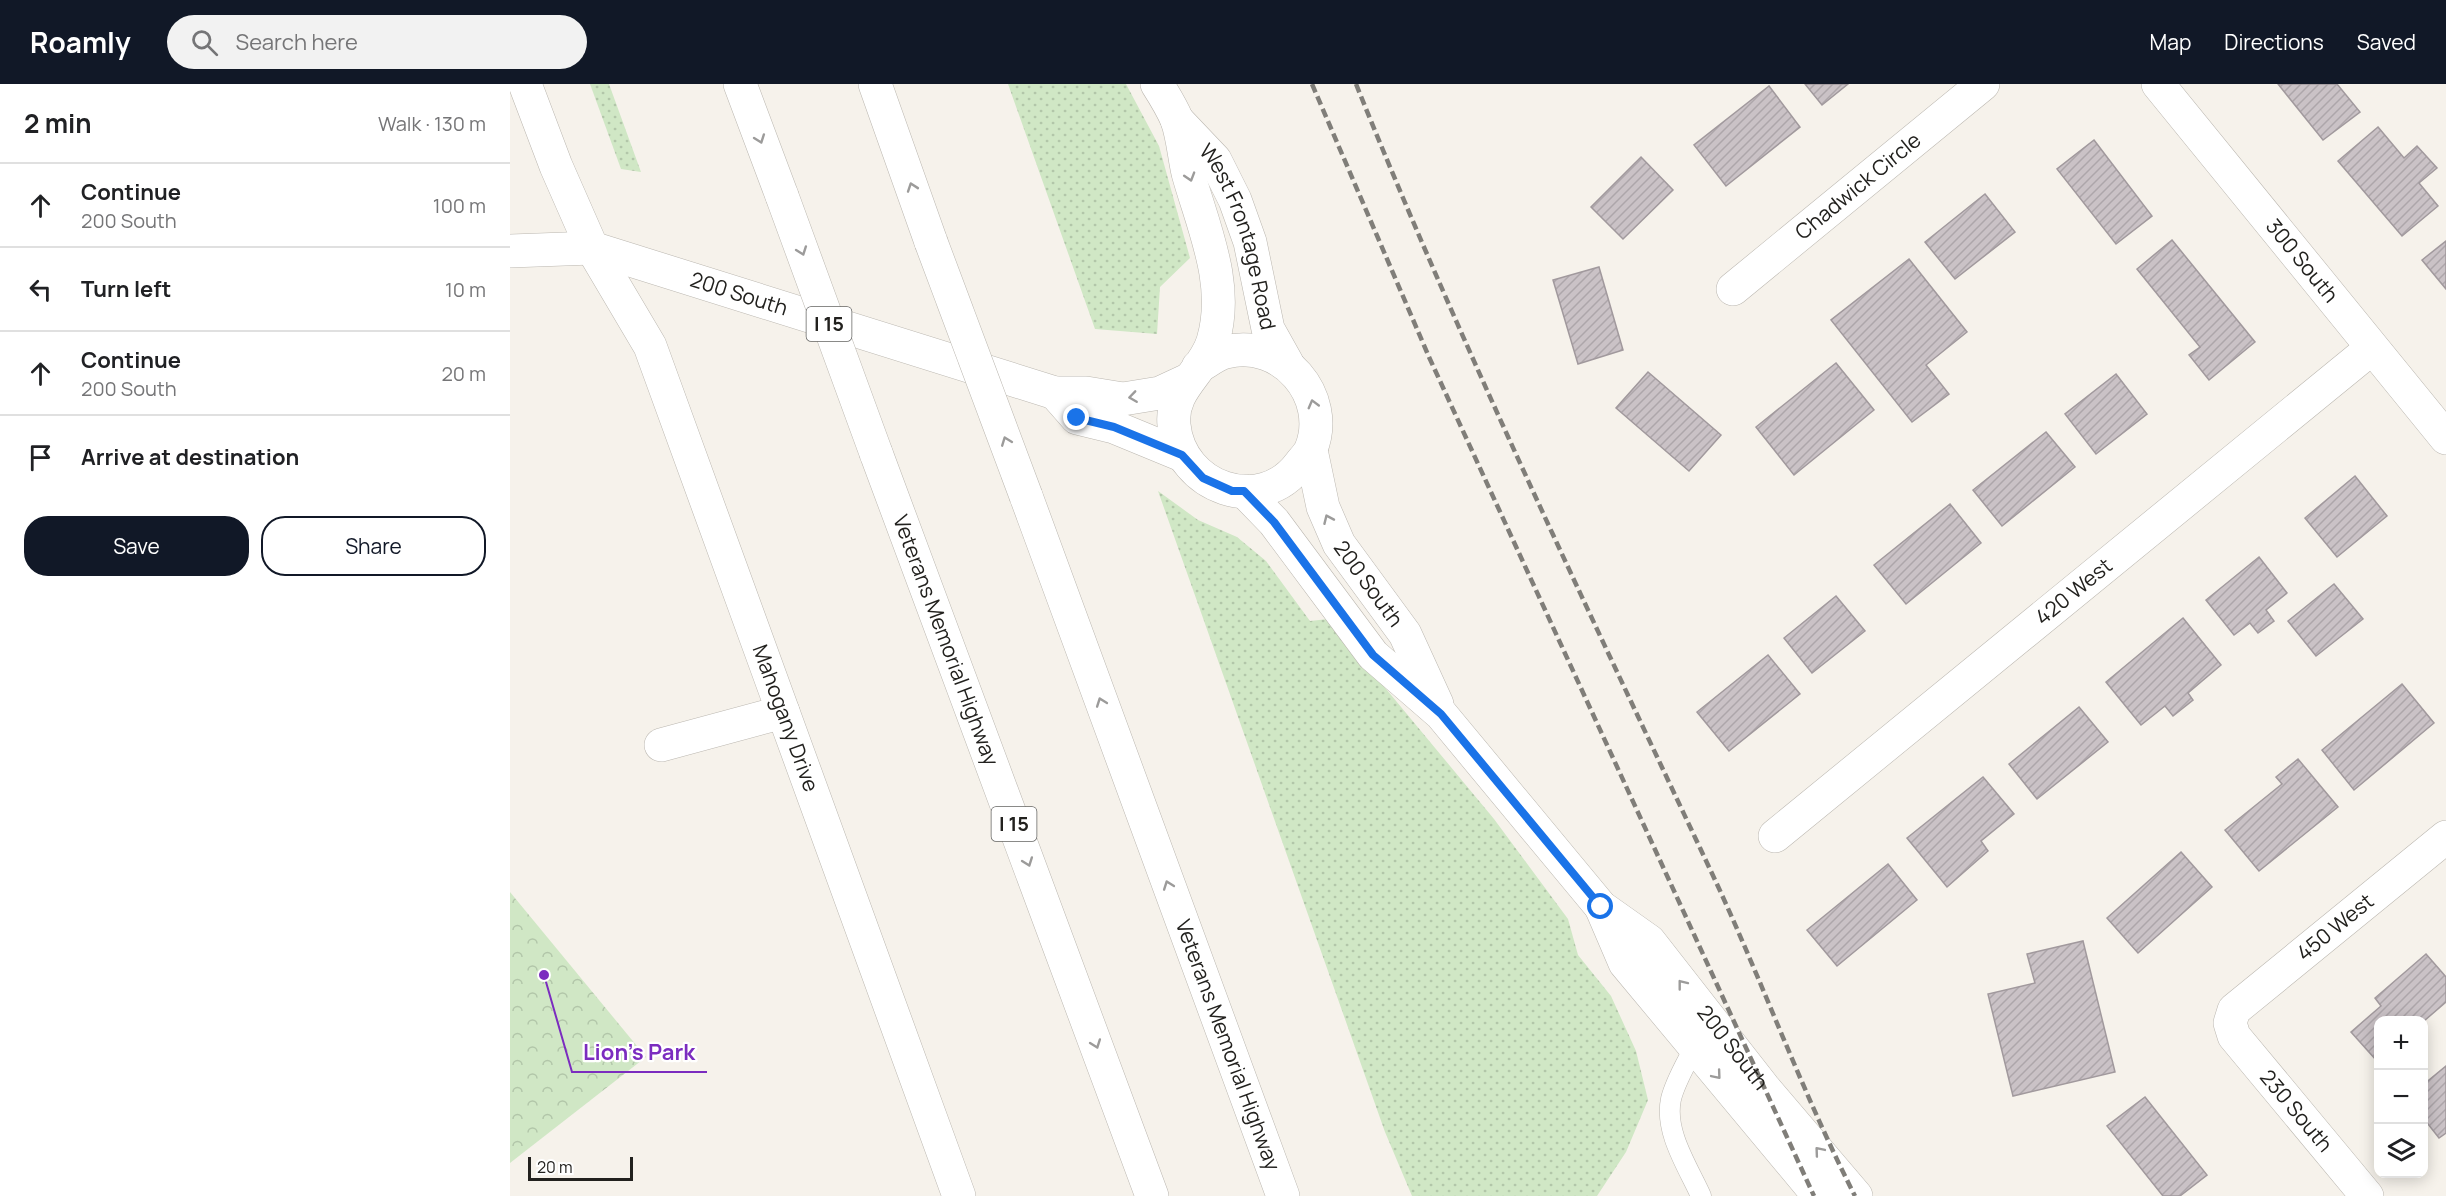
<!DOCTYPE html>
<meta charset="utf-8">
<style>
body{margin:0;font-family:Manrope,sans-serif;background:#f2f2f2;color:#202124}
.controls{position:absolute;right:18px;bottom:18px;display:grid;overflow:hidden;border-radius:12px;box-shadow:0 3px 15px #0003}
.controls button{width:54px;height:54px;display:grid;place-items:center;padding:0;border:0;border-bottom:2px solid #e0e0e0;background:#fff;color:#202124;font:30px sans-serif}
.scale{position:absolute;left:18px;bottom:15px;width:105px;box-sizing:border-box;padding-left:6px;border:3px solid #22211e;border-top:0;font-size:16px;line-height:21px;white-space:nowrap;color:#22211e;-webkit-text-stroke:4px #fff;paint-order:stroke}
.stop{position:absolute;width:18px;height:18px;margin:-14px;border:4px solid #1a73e8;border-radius:50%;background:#fff}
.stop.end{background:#1a73e8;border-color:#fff;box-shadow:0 2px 6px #0008}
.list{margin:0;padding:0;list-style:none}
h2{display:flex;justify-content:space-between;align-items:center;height:78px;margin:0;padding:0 24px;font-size:26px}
h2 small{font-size:20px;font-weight:400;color:#757577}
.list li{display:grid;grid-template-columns:39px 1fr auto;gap:18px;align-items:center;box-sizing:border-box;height:84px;padding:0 24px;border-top:2px solid #e0e0e0}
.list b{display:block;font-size:22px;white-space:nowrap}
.list p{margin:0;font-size:20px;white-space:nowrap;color:#757577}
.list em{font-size:20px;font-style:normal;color:#757577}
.actions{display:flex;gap:12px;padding:18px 24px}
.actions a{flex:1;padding:14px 0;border:2px solid #111827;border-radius:24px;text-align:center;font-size:21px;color:#111827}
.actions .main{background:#111827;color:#fff}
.icon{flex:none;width:33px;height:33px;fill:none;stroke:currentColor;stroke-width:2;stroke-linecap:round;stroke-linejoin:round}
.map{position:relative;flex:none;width:1936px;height:1112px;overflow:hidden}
header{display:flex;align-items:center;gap:36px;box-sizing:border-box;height:84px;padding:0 30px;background:#111827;color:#fff}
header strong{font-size:28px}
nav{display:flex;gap:33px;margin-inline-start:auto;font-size:21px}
.search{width:420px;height:54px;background:#f2f2f2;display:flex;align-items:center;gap:15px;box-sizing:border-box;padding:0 21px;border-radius:33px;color:#757577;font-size:22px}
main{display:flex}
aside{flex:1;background:#fff}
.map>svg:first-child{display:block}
.grass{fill:url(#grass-dots)}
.forest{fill:url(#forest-crowns)}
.building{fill:url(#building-hatch);stroke:#a1999d;stroke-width:1.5}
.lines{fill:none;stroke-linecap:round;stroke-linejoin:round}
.service-casing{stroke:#bbb7b0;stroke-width:21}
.minor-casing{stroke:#bbb7b0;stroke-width:34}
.tertiary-casing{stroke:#bbb7b0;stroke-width:34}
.motorway-casing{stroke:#bbb7b0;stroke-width:34}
.service{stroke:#fff;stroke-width:20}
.minor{stroke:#fff;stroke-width:33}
.tertiary{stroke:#fff;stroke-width:33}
.motorway{stroke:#fff;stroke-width:33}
.rail{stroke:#807e79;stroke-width:4.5;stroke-dasharray:9 4.5;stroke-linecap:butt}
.motorway-bridge-casing{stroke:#bbb7b0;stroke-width:34;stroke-linecap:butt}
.motorway-bridge{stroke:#fff;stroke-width:33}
.oneway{stroke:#9c9b9a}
.route{stroke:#1a73e8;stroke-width:8}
.labels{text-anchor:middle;stroke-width:4.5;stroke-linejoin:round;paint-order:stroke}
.shield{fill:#fff;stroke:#646462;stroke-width:1.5}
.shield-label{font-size:20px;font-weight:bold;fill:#22211e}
.street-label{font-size:21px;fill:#22211e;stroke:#fff}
.leader{fill:none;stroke:#7b2cbf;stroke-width:2}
.callout-dot{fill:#7b2cbf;stroke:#fff;stroke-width:2}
.callout-label{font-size:22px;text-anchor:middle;font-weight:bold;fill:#7b2cbf;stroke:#fff;stroke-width:4.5;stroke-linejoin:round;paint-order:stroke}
</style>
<header>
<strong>Roamly</strong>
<div class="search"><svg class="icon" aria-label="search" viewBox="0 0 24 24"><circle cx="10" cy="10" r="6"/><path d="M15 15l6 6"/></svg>Search here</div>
<nav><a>Map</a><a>Directions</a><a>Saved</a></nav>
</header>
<main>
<aside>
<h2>2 min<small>Walk · 130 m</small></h2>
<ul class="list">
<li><svg class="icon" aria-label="ahead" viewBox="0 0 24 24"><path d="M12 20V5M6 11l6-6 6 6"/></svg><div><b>Continue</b><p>200 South</p></div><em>100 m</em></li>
<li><svg class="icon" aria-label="left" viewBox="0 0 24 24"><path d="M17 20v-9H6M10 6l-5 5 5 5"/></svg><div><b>Turn left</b></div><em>10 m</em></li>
<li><svg class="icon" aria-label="ahead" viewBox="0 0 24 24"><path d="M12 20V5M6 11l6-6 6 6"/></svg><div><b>Continue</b><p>200 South</p></div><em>20 m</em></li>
<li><svg class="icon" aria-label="arrive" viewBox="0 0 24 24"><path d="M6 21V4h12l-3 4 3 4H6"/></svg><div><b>Arrive at destination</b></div></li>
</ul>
<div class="actions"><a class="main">Save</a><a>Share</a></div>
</aside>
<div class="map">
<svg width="1936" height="1112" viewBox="0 0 1936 1112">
<defs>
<pattern id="grass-dots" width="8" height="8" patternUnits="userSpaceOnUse" patternTransform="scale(1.5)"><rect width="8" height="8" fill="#d0e7c5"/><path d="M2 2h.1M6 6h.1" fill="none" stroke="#b2c6a9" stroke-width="1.8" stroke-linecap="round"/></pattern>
<pattern id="forest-crowns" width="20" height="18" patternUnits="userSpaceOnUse" patternTransform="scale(1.5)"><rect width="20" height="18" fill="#d0e7c5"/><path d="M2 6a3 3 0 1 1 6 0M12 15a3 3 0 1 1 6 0" fill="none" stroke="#b2c6a9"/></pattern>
<pattern id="building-hatch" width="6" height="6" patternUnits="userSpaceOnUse" patternTransform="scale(1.5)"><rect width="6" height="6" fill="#cac2c6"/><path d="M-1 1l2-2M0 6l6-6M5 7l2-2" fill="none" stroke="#ada6aa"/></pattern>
</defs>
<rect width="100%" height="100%" fill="#f6f2eb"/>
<g class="grass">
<path d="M80,0H99L131,88L111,85Z"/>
<path d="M498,0H616L649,62L680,174L650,203L647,250L585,245Z"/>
<path d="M648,407L688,436L727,453L756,477L800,537L818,535L984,735L1058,835L1068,871L1101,912L1126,967L1138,1016L1116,1068L1087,1112H902L875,1048Z"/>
</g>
<path class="forest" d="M0,808L136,973L0,1079Z"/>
<g class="building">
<path d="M1295,0H1338L1312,21Z"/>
<path d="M1768,0H1827L1850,28L1813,56Z"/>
<path d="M1259,2L1290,43L1216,102L1184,61Z"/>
<path d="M1868,43L1894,74L1907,62L1927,84L1909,99L1928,122L1892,152L1828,77Z"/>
<path d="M1584,56L1642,132L1606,160L1547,85Z"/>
<path d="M1131,73L1163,106L1113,155L1081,123Z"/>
<path d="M1475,110L1505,148L1445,195L1415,158Z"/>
<path d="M1662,156L1745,258L1699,296L1679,271L1690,263L1627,185Z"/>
<path d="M1936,157V205L1912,176Z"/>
<path d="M1399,175L1457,248L1416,281L1439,310L1402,338L1321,236Z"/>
<path d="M1089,183L1113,266L1068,280L1043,196Z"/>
<path d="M1326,279L1364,326L1284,391L1246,343Z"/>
<path d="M1138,288L1211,351L1179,387L1106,324Z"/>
<path d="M1606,290L1637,330L1586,370L1555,330Z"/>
<path d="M1536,348L1565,383L1492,442L1463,406Z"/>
<path d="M1845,392L1877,432L1827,473L1795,434Z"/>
<path d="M1440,420L1471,459L1396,520L1364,481Z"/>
<path d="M1749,473L1777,509L1756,526L1764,537L1748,549L1740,539L1724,551L1696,516Z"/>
<path d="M1824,500L1853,535L1806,572L1778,537Z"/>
<path d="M1326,512L1355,547L1302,589L1274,554Z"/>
<path d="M1673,534L1711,581L1678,609L1683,616L1663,632L1655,622L1631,641L1596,598Z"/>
<path d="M1258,571L1290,610L1219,667L1187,628Z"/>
<path d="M1892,600L1924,639L1844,706L1812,666Z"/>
<path d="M1569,623L1598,658L1527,715L1499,680Z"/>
<path d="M1788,675L1828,723L1749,787L1715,746L1772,700L1766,693Z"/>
<path d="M1473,693L1504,730L1471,757L1478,767L1437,803L1397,754Z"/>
<path d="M1671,768L1702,803L1628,869L1597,834Z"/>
<path d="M1378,780L1407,816L1327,882L1297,846Z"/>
<path d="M1573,857L1605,988L1503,1012L1478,910L1525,899L1517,870Z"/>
<path d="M1916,870L1936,893V918L1914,937L1868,936L1867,977L1841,948L1871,922L1865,914Z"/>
<path d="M1936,982V1049L1929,1054L1914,1035V1000Z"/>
<path d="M1635,1013L1697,1091L1670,1112H1653L1597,1042Z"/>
</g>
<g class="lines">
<g class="service-casing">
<path id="service" d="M1184,964C1176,980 1165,998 1161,1015C1154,1048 1178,1083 1191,1112"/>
</g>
<g class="minor-casing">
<g id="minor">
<path id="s1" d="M1648,0L1936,354"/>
<path id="s2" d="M82,164L140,262L449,1112"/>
<path id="s3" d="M1223,205L1473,0"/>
<path d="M151,661L273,628"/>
<path id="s4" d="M1265,752L1862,264"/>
<path id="s5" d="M1857,1112L1724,952L1720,939L1724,926L1936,753"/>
</g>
</g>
<g class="tertiary-casing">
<g id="tertiary">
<path d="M15,0L46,82L82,164"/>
<path d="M647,0C654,11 662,24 667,36C673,53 674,72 678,89C693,143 720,200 703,257C694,288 660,305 664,341C670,404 751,433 790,380C794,375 799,370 801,365C822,312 772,254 716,268C707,270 697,278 688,283"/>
<path id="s6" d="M667,36L705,76L725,116L740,158L758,245L777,279"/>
<path id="s7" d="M0,167L82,164L545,309H576L613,315L650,309L678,296"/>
<path d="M545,309L567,334L604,343L672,371"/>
<path id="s8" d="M801,366L813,423L829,460L895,550L927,620"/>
<path id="s9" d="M734,407L764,438L863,571L931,630L1091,823L1139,857L1254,1004L1346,1112"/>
<path d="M1091,823L1115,879L1309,1112"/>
</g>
</g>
<g class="motorway-casing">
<g id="motorway">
<path d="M230,0L272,112"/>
<path d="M365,0L421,158"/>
<path id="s10" d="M366,369L642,1112"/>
<path id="s11" d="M516,412L773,1112"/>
</g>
</g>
<use href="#service" class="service"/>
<use href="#minor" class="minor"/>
<use href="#tertiary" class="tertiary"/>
<use href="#motorway" class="motorway"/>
<g class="rail">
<path d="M802,0L919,273L1304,1112"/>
<path d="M846,0C955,271 1082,534 1206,798C1254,902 1293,1010 1345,1112"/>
</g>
<g class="motorway-bridge-casing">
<g id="motorway-bridge">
<path d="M272,112L366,369"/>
<path d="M421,158L516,412"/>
</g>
</g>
<use href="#motorway-bridge" class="motorway-bridge"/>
</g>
<defs><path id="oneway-chevron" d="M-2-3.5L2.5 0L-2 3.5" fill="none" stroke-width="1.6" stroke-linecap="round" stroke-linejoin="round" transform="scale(1.5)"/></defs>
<g class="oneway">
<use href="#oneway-chevron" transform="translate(250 55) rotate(70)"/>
<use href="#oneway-chevron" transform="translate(680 93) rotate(73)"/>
<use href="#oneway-chevron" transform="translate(402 103) rotate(-109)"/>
<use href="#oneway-chevron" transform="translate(292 167) rotate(70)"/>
<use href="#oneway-chevron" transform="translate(623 313) rotate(172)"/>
<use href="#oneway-chevron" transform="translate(803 320) rotate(-105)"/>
<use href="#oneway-chevron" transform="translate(496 357) rotate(-111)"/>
<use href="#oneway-chevron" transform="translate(818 435) rotate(-114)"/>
<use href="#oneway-chevron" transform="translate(591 618) rotate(-110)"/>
<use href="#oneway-chevron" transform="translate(518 778) rotate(70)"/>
<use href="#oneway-chevron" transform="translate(658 801) rotate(-110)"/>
<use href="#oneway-chevron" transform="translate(1172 900) rotate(-128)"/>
<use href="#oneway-chevron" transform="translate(586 960) rotate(70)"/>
<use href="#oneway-chevron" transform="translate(1207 991) rotate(50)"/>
<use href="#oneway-chevron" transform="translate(1309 1067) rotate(-130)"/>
</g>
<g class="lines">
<path class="route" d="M567,334L604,343L672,371L693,394L722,407H734L764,438L863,571L931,630L1091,823"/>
</g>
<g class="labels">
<g class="shield">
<rect x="296.5" y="223" width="45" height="34" rx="4.5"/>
<rect x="481.5" y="723" width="45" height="34" rx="4.5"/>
</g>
<g class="shield-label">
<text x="319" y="247">I 15</text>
<text x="504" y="747">I 15</text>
</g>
<g class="street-label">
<text dy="7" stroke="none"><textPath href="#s3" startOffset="162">Chadwick Circle</textPath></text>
<text dy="7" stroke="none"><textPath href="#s6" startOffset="136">West Frontage Road</textPath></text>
<text dy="7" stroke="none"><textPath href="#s1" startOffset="228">300 South</textPath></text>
<text dy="7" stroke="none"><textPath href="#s7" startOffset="236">200 South</textPath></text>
<text dy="7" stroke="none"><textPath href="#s8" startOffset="148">200 South</textPath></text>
<text dy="7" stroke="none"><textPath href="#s4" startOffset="386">420 West</textPath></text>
<text dy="7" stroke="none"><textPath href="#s10" startOffset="200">Veterans Memorial Highway</textPath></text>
<text dy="7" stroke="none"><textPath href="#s2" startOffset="510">Mahogany Drive</textPath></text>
<text dy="7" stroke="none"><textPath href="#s5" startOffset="366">450 West</textPath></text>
<text dy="7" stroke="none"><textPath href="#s11" startOffset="585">Veterans Memorial Highway</textPath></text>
<text dy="7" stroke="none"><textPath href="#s9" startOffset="744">200 South</textPath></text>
<text transform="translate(1786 1027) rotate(50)" y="7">230 South</text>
</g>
</g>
<path class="leader" d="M34 891L62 988H197"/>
<circle class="callout-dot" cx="34" cy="891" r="6"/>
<g class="callout-label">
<text x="129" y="976">Lion's Park</text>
</g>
</svg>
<div class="controls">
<button>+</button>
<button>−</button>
<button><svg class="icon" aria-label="layers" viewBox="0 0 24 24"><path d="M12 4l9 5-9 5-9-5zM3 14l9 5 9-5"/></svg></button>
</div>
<div class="scale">20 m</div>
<div class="stop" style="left:1091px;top:823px"></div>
<div class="stop end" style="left:567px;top:334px"></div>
</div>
</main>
